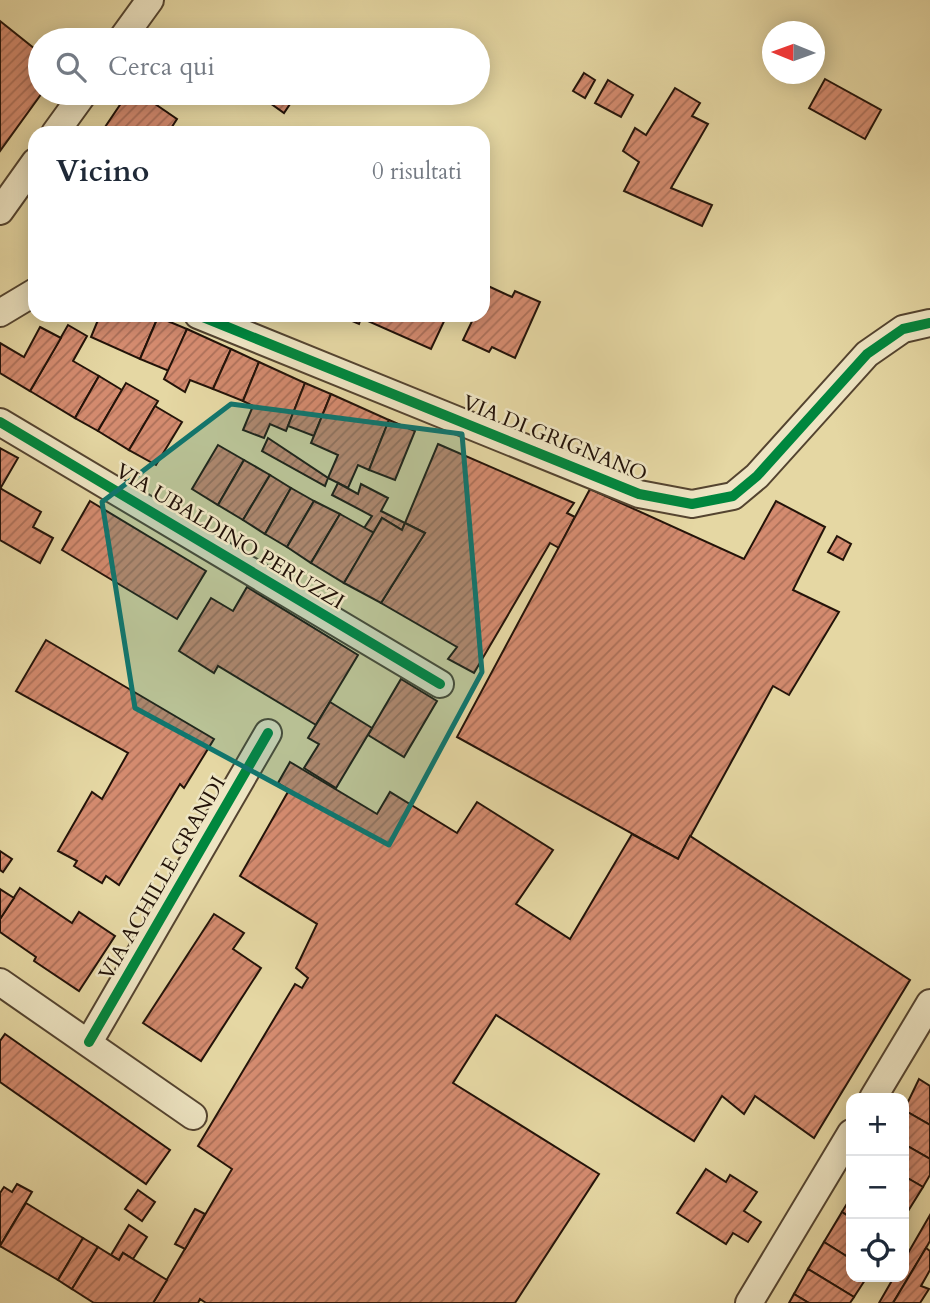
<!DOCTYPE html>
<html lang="it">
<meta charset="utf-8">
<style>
body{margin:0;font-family:Cardo,serif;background:#f2f2f3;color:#1f2937}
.controls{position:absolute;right:21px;bottom:21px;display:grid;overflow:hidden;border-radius:14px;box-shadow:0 4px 18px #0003}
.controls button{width:63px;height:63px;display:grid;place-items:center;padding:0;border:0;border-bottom:2px solid #e0e1e3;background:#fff;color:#1f2937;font:35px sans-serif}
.compass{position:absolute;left:762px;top:21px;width:63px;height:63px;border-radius:50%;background:#fff;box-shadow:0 4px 18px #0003;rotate:271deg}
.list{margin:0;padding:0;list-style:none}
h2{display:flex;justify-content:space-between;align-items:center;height:91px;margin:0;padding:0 28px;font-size:30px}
h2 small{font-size:23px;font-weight:400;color:#747a83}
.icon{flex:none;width:38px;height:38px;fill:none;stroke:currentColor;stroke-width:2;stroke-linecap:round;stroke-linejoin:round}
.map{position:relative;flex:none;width:930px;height:1303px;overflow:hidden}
.search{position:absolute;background:#fff;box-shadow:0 4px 18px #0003;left:28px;top:28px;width:462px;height:77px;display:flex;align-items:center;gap:18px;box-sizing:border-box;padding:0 24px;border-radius:38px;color:#747a83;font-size:26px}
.panel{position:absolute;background:#fff;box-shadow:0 4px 18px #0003;left:28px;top:126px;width:462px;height:196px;border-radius:21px}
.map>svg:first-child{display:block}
.building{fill:url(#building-hatch);stroke:#231309;stroke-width:2}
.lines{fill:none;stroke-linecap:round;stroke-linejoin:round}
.minor-casing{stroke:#544430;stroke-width:30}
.minor{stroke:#eee5c3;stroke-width:26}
.cycleway-casing{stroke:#eee5c3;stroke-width:15}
.cycleway{stroke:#00873e;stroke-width:10}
.marked{fill:#0f766e;fill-opacity:0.2;stroke:#0f766e;stroke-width:5;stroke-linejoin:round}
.labels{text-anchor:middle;stroke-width:5;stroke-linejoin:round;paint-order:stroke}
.street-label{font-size:21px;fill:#231309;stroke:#eee5c3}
</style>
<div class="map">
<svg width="930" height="1303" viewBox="0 0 930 1303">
<defs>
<pattern id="building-hatch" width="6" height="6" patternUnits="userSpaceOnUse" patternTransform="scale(1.75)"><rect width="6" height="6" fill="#d48b6f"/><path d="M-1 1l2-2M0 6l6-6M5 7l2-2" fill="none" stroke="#ac7059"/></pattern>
</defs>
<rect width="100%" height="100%" fill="#e5d7a3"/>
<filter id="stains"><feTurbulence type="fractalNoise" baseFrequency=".00286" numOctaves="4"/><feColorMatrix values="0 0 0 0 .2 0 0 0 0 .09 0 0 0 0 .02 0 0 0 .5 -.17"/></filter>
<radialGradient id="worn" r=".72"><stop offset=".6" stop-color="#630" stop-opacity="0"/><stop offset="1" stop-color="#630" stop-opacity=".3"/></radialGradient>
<g class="building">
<path d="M0,21L40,53L42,93L0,151Z"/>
<path d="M584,73L595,80L585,98L573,91Z"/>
<path d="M825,79L881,110L865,139L809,108Z"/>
<path d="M608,80L633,95L621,117L595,103Z"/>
<path d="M675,88L700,103L692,116L708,124L671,188L712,205L702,226L624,191L639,162L623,151L635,128L646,135Z"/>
<path d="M128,93H139L177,119L168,133H101Z"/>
<path d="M267,93H293L296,95L284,113L263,98Z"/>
<path d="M488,286L512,297L515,291L540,302L515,358L492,347L489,352L463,340L475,315H483V297Z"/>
<path d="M100,315L158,317L140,359L91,337Z"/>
<path d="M338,315H362L359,324Z"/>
<path d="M362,315H447L431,349L361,318Z"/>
<path d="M158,317L187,329L169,371L140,359Z"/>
<path d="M68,325L87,336L73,361L99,376L75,418L30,391Z"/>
<path d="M40,327L61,338L30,391L0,373V343L24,357Z"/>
<path d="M187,329L231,349L213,389L190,380L185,392L164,379Z"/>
<path d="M231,349L259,362L243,401L213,389Z"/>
<path d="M259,362L305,383L286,431L270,424L264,438L243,430L253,406L243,401Z"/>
<path d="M99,376L122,390L98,431L75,418Z"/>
<path d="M126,383L158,401L129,450L98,431Z"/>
<path d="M305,383L331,394L314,436L288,426Z"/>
<path d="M331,394L389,420L369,470L358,465L348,488L328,478L338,455L311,443Z"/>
<path d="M155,406L182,422L156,465L129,450Z"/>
<path d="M389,420L415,431L395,480L369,470Z"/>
<path d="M268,438L328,478L325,486L262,451Z"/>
<path d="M438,444L574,503L567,513L575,517L559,548L550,543L474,673L448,659L457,647L381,603L425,533L405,523Z"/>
<path d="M218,445L244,460L218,505L192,489Z"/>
<path d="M0,448L18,458L0,489Z"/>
<path d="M244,460L270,475L243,520L218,505Z"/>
<path d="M270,475L291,488L265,534L243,520Z"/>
<path d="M338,483L358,494L361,484L388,498L381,511L405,523L402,530L382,518L374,533L364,528L372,516L332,495Z"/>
<path d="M0,488L41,512L33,527L53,538L40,563L0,540Z"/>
<path d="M291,488L314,501L287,547L265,534Z"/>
<path d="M590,489L744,559L776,501L825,527L793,590L839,612L789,695L773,686L678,859L457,737Z"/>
<path d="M90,501L206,571L177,619L62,550Z"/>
<path d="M314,501L340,514L311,563L287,547Z"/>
<path d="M340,514L374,533L344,583L311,563Z"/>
<path d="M382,518L402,530L405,523L425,533L381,603L344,583Z"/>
<path d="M837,536L851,544L843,560L828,552Z"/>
<path d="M247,587L358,655L316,725L218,666L214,673L179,651L211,598L233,611Z"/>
<path d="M46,640L214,739L184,788L180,784L119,885L106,876L102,883L74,866L77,861L58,851L92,792L102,799L128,753L16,691Z"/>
<path d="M401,679L437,701L404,757L368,735Z"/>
<path d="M330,702L372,728L336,788L304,768L319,744L308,738Z"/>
<path d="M290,762L377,814L390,792L457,833L477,802L553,850L516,904L570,939L632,834L678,859L690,836L910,980L814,1138L755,1096L744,1114L722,1096L694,1141L496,1015L453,1083L599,1174L515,1303H206L200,1299L198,1303H153L232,1169L198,1146L295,984L302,988L308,978L296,968L317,924L240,876L289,790L278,783Z"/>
<path d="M0,851L12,859L3,872L0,870Z"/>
<path d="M20,888L72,923L79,912L115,936L79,991L34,961L36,957L0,932V919Z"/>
<path d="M0,889L14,898L0,919Z"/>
<path d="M214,914L244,933L233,949L261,968L201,1061L143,1023Z"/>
<path d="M5,1034L170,1150L146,1184L0,1082V1041Z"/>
<path d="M919,1079L930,1086V1125L904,1110Z"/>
<path d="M904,1110L930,1125V1159L904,1144Z"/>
<path d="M904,1144L930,1159V1175L923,1187L904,1176Z"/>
<path d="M706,1169L726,1182L730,1175L757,1192L744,1211L761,1222L748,1242L733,1233L726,1244L677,1213Z"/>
<path d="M904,1176L923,1187L905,1216L904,1215Z"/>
<path d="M17,1184L32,1192L0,1246V1193L4,1187L12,1192Z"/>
<path d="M138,1190L155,1202L142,1221L125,1209Z"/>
<path d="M851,1197V1218L842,1212Z"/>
<path d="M26,1203L83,1238L58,1280L0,1246Z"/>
<path d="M195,1209L205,1214L185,1249L175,1244Z"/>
<path d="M842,1212L851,1218V1259L824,1242Z"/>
<path d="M930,1215V1241L926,1248L893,1303H879L894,1277H904V1260Z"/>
<path d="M129,1225L147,1237L133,1259L123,1253L119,1260L111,1255Z"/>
<path d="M83,1238L98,1247L72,1289L58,1280Z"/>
<path d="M824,1242L851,1259V1277H867L854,1297L808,1269Z"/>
<path d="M98,1247L119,1260L123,1253L167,1280L153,1303H94L72,1289Z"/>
<path d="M926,1248L930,1251V1270L921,1286L929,1289L920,1303H893Z"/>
<path d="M808,1269L854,1297L850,1303H809L794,1294Z"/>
<path d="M794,1294L809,1303H789Z"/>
</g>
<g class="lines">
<g class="minor-casing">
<g id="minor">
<path d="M121,40L150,0"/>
<path d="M55,133L84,93"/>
<path d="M0,211L35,162"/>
<path d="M0,313L35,292"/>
<path d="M198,315L639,494L692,504L733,496L757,476L867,354L903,329L930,323"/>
<path d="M0,422L440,684"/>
<path d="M0,982L193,1116"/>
<path d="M89,1042L268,733"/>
<path d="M873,1098L930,1003"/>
<path d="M749,1303L851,1133"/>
</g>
</g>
<use href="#minor" class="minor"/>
<g class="cycleway-casing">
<g id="cycleway">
<path d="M198,315L639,494L692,504L733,496L757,476L867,354L903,329L930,323"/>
<path d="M0,422L440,684"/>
<path d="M89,1042L268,733"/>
</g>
</g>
<use href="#cycleway" class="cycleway"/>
</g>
<path class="marked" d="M231,404L462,434L482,672L389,845L135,708L102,502Z"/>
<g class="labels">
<g class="street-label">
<text transform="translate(555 438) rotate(22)" y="7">VIA DI GRIGNANO</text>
<text transform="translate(230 536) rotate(31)" y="7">VIA UBALDINO PERUZZI</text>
<text transform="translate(162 878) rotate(-60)" y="7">VIA ACHILLE GRANDI</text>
</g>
</g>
<rect width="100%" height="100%" filter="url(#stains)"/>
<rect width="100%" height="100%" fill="url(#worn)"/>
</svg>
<div class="controls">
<button>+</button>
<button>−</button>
<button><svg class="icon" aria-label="locate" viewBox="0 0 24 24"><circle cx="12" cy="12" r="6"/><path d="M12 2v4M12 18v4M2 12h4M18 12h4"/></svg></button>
</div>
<svg class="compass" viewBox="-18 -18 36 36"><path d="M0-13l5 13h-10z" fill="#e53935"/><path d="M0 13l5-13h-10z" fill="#747a83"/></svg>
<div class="search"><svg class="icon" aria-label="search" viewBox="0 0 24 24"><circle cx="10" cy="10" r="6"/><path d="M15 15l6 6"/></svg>Cerca qui</div>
<section class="panel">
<h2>Vicino<small>0 risultati</small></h2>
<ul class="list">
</ul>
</section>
</div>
